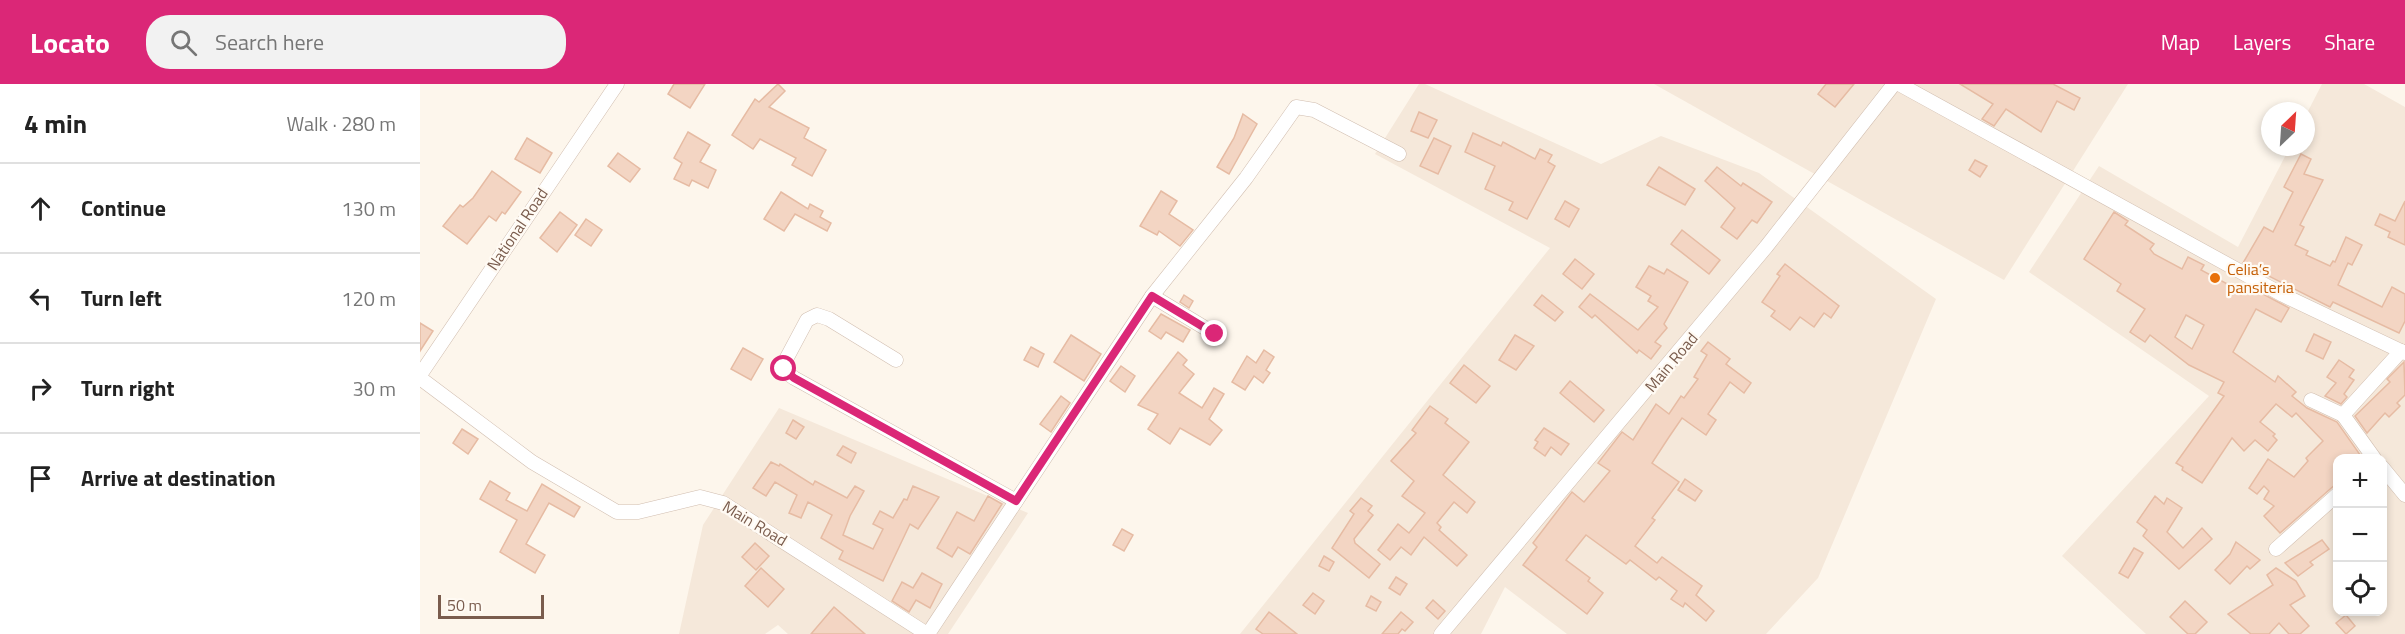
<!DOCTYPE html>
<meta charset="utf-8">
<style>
body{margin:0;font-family:"Titillium Web",sans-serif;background:#f2f2f2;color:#222}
.controls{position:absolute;right:18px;bottom:18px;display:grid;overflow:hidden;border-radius:12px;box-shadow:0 3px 9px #0003}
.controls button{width:54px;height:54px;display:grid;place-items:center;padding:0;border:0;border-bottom:2px solid #e0e0e0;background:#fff;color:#222;font:30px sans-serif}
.compass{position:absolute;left:1841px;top:18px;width:54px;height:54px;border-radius:50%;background:#fff;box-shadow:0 3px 9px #0003;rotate:25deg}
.scale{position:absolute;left:18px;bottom:15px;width:106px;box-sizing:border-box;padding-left:6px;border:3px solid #7a5c4d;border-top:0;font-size:16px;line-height:21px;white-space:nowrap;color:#7a5c4d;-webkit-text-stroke:4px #fffaf3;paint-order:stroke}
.stop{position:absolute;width:18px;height:18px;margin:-14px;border:4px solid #db2777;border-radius:50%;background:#fff}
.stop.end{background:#db2777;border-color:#fff;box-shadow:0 2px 6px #0008}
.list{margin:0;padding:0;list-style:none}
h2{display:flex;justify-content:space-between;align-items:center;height:78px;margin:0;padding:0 24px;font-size:26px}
h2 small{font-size:20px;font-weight:400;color:#767676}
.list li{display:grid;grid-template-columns:39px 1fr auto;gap:18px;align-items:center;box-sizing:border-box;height:90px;padding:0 24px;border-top:2px solid #e0e0e0}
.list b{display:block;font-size:22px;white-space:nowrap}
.list em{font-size:20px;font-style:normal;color:#767676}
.icon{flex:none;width:33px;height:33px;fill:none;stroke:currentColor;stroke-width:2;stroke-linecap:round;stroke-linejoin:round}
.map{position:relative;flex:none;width:1985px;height:550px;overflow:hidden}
header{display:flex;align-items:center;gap:36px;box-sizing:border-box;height:84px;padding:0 30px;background:#db2777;color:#fff}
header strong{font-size:28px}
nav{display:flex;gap:33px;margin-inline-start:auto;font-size:21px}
.search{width:420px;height:54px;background:#f2f2f2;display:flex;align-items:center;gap:15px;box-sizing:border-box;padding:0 21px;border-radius:24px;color:#767676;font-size:22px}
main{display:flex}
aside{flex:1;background:#fff}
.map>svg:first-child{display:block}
.residential{fill:#f5e8da;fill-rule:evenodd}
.building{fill:#f3d5c3;stroke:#e6bba3;stroke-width:1.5;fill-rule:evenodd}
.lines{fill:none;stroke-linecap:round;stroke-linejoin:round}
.minor-casing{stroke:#d1beb0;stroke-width:15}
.minor{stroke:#fff;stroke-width:14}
.route{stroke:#db2777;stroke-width:8}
.food-dot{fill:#e8710a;stroke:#fffaf3;stroke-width:2}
.labels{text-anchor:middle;stroke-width:4.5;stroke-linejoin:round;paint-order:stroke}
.street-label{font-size:16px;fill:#7a5c4d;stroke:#fffaf3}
.food-label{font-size:16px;fill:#c56008;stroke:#fffaf3;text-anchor:start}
</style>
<header>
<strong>Locato</strong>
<div class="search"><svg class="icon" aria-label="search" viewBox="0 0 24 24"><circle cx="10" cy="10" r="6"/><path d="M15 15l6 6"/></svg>Search here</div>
<nav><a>Map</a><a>Layers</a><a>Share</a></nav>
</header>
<main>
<aside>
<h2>4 min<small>Walk · 280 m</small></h2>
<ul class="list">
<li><svg class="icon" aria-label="ahead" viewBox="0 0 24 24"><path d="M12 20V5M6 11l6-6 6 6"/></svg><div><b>Continue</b></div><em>130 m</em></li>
<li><svg class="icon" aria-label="left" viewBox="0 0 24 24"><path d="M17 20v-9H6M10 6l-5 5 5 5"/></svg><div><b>Turn left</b></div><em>120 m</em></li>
<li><svg class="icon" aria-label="right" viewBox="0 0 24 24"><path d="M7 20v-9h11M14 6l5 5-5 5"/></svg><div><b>Turn right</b></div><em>30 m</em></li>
<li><svg class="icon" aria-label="arrive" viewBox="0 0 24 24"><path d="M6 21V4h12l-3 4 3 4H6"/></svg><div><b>Arrive at destination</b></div></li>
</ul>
</aside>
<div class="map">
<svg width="1985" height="550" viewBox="0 0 1985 550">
<rect width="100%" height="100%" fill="#fdf6ec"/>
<g class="residential">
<path d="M999,0H1005L1181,80L1241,52L1339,89L1516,215L1398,494L1346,550H1147L1085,503L1061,550H820L1130,164L955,70Z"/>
<path d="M1234,0H1708L1584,196Z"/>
<path d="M1902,0H1944L1985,23V550H1726L1642,472L1789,312L1609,188L1679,82L1818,163L1870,63H1886V31ZM1918,374H1962V528H1918Z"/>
<path d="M359,324L608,429L528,550H368L358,541L345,550H259L283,441Z"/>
</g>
<g class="building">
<path d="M254,0H285L270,24L248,10Z"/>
<path d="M358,0L365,7L349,23L389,44L384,54L406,66L392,92L372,81L376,74L340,55L333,65L312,51L335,15L339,18Z"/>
<path d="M1406,0H1434L1415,23L1398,10Z"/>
<path d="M1540,0H1633L1660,14L1654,26L1637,17L1621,48L1586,25L1574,42L1562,35L1573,20Z"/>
<path d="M999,28L1017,36L1008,54L991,47Z"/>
<path d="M823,30L837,40L809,90L797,83L814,54Z"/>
<path d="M268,48L290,61L280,78L296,86L288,104L272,96L269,102L254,95L262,79L254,74Z"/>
<path d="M1053,49L1081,62L1083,58L1115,75L1120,65L1132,71L1128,78L1135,82L1107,135L1089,126L1093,118L1065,105L1075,82L1045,68Z"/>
<path d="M107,54L132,69L120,89L95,75Z"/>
<path d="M1014,54L1031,62L1018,90L1000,82Z"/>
<path d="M198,69L220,85L210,98L188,82Z"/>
<path d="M1881,70L1891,75L1884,90L1903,96L1880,141L1884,143L1875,161L1888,167L1886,171L1910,182L1913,177L1915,178L1926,153L1942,161L1932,181L1928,179L1918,201L1962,223L1972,203L1985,210V237L1979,249L1913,218L1910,223L1823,179L1844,143L1853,148L1873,108L1864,103Z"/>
<path d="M1555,76L1567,82L1560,93L1549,86Z"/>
<path d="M1239,83L1275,105L1265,121L1227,101Z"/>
<path d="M1297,83L1321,102L1323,99L1352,118L1337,139L1332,136L1317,155L1301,143L1315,124L1285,97Z"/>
<path d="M72,87L101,108L85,130L82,128L76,137L69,132L47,160L23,142L40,121L43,123L53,114Z"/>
<path d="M741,107L757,117L749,130L773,146L760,162L739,147L737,151L720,142Z"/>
<path d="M361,108L388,125L390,120L403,127L400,133L411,139L407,147L375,130L364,147L344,135Z"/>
<path d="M1145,117L1159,125L1149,143L1135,135Z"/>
<path d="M1985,117V161L1968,153L1970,148L1955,141L1960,130L1975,137Z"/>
<path d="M140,128L157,141L137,168L120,154Z"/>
<path d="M1694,128L1708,137L1705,141L1734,160L1730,165L1734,170L1762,185L1768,173L1784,181L1781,186L1824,209L1828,202L1869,224L1861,238L1836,225L1813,268L1855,298L1858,292L1876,308L1872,312L1887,324L1917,338L1943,375H1917V399L1860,449L1844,432L1854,422L1844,415L1849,407L1844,402L1837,410L1829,404L1848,375L1874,393L1888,377L1886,374L1903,357L1876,329L1872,333L1856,320L1840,338L1855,350L1853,352L1857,356L1848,367L1835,356L1824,367L1812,354L1782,399L1762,386L1763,383L1756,379L1804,312L1798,309L1804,298L1769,281L1730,251L1725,258L1710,248L1725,225L1697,207L1701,200L1664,175ZM1766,231L1784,241L1772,265L1755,253Z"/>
<path d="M166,135L182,146L171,162L155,151Z"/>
<path d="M1262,146L1300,176L1289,190L1251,160Z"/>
<path d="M1155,175L1174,190L1162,205L1143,190Z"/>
<path d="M1365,180L1419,222L1411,234L1404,229L1394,243L1380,233L1370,246L1351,232L1355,227L1342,218L1360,192L1357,190Z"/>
<path d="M1229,182L1244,190L1247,185L1268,198L1244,240L1247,244L1235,258L1241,262L1231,275L1219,266L1217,269L1175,231L1172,234L1159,223L1170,210L1218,246L1238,223L1228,217L1231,212L1216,203Z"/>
<path d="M764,211L773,217L769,224L760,218Z"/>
<path d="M1122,211L1143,228L1135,237L1114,221Z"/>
<path d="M741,230L770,246L763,258L746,248L741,255L729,247Z"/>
<path d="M0,239L13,247L0,267Z"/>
<path d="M1894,250L1911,258L1903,275L1886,267Z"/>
<path d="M651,251L681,270L664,297L634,278Z"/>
<path d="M1095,251L1114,262L1096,286L1079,276Z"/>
<path d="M1288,258L1310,275L1306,280L1331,299L1324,309L1310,298L1288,330L1296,336L1286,351L1262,334L1249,353L1232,379L1259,398L1232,434L1235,436L1215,462L1237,479L1242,473L1282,502L1276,511L1294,527L1286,537L1265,519L1263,523L1251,515L1257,507L1239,493L1236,496L1210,476L1206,480L1166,451L1146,476L1170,494L1168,497L1183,509L1167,530L1103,481L1117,463L1113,459L1152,408L1164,418L1190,387L1178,379L1202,348L1213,356L1236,320L1249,330L1261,312L1264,314L1278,295L1274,293L1287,271L1281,267Z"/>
<path d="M611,263L624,270L618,283L604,276Z"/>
<path d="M323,264L343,275L331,296L311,285Z"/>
<path d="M844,266L854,273L846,286L850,289L843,299L834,292L825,306L812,298L827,272L836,279Z"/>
<path d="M758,268L767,276L763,281L774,290L759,309L782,324L794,304L804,310L789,335L802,346L790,361L760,344L750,360L728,345L738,330L718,321Z"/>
<path d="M1919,276L1934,286L1929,293L1934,296L1924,310L1927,313L1921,320L1905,312L1916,299L1907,293Z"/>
<path d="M1984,278L1985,311L1977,319L1980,322L1969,333L1965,329L1947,349L1935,332L1970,298L1967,295Z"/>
<path d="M1044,281L1070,302L1056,319L1030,299Z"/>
<path d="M701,282L715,292L705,308L690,297Z"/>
<path d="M1150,297L1184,326L1174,338L1140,309Z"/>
<path d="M641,312L650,319L631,348L620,340Z"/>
<path d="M1010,322L1028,335L1025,339L1049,358L1023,391L1055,418L1047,429L1034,418L1017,439L1021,443L1019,446L1047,471L1037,482L1004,453L991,471L981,463L970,476L958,466L978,440L989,449L1005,429L982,412L994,397L971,377L996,349L992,346Z"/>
<path d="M373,336L384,343L376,355L366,349Z"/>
<path d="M1124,344L1149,360L1141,371L1131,363L1125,372L1114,364L1118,358L1115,356Z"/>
<path d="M42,345L58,355L48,370L33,359Z"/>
<path d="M423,362L436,369L431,379L417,371Z"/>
<path d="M351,378L359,382L360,380L393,401L395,397L427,414L435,402L444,407L430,432L423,451L453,465L463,445L453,440L460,427L473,434L484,415L487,416L493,402L519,413L498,445L490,440L463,497L419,475L423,467L401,454L412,431L388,418L381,434L369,429L377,411L355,398L346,412L333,404Z"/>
<path d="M1265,395L1282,407L1275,417L1258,406Z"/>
<path d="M70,397L90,409L86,416L107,427L122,400L160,423L154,433L129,419L106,460L125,471L115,489L80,468L97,436L60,415Z"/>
<path d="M568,412L582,420L550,470L538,463L532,473L517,464L537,428L554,437Z"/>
<path d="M1735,412L1744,420L1747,414L1762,424L1747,448L1763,464L1782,444L1792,455L1759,485L1723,452L1727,446L1717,438Z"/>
<path d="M941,414L952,422L948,427L953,431L934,455L935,459L960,480L949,494L912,464L934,430L930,427Z"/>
<path d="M702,445L713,451L704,467L693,461Z"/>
<path d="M1902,456L1909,465L1890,478L1893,481L1878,492L1865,479Z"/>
<path d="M1816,458L1840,476L1830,485L1827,482L1810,500L1795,486L1810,470Z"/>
<path d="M335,459L349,472L336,486L322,473Z"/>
<path d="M1714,464L1723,469L1708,494L1699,489Z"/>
<path d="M904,472L914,478L909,487L899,482Z"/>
<path d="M341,484L364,505L348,523L325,502Z"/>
<path d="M1856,484L1876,497L1885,512L1870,521L1889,542L1880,550H1869L1859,539L1849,550H1831L1808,530L1853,501L1847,491Z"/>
<path d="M502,489L522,500L510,524L496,516L489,528L472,517L482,498L493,504Z"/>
<path d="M976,493L987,500L980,511L969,504Z"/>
<path d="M893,509L904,517L895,530L883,521Z"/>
<path d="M951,512L961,518L956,527L946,522Z"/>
<path d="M1013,516L1025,527L1018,535L1006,524Z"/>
<path d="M1765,517L1787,538L1775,550H1768L1750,533Z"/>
<path d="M414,523L445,550H391Z"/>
<path d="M849,528L877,550H843L836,545Z"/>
<path d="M981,528L993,538L985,547L982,545L978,550H962Z"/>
<path d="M1926,531L1935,542L1926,550L1916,539Z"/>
</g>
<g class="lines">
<g class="minor-casing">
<g id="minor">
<path d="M1479,0L1863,211L1985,269"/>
<path d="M732,212L826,94L876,23L894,26L979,70"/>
<path d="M476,276L409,235L397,231L387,236L363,281L367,289L374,294L596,417"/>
<path d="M0,291L197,0"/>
<path d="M0,294L112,378L197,428H218L280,413L303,419L507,550"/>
<path d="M1891,316L1923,331"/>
<path d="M1954,374L1923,331L1981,267"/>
<path d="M1962,383L1985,411"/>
<path d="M1856,465L1918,410"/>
<path d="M508,550L732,212L795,250"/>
<path d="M1021,550L1346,163L1474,0"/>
</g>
</g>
<use href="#minor" class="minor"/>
</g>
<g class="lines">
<path class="route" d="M364,285L374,294L596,417L732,212L795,250"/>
</g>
<circle class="food-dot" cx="1795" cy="194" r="6"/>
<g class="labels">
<g class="street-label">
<text transform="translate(97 145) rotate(-56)" y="6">National Road</text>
<text transform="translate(1251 278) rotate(-50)" y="6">Main Road</text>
<text transform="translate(335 439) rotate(31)" y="6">Main Road</text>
</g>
<g class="food-label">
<text x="1807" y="191">Celia’s<tspan x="1807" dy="18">pansiteria</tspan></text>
</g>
</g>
</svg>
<div class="controls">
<button>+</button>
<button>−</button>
<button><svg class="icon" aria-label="locate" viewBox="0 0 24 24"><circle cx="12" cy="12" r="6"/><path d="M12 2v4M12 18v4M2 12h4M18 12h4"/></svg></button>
</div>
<svg class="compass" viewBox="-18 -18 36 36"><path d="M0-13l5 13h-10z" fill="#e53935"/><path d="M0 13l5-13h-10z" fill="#767676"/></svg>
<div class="scale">50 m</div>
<div class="stop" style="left:364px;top:285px"></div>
<div class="stop end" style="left:795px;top:250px"></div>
</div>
</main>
